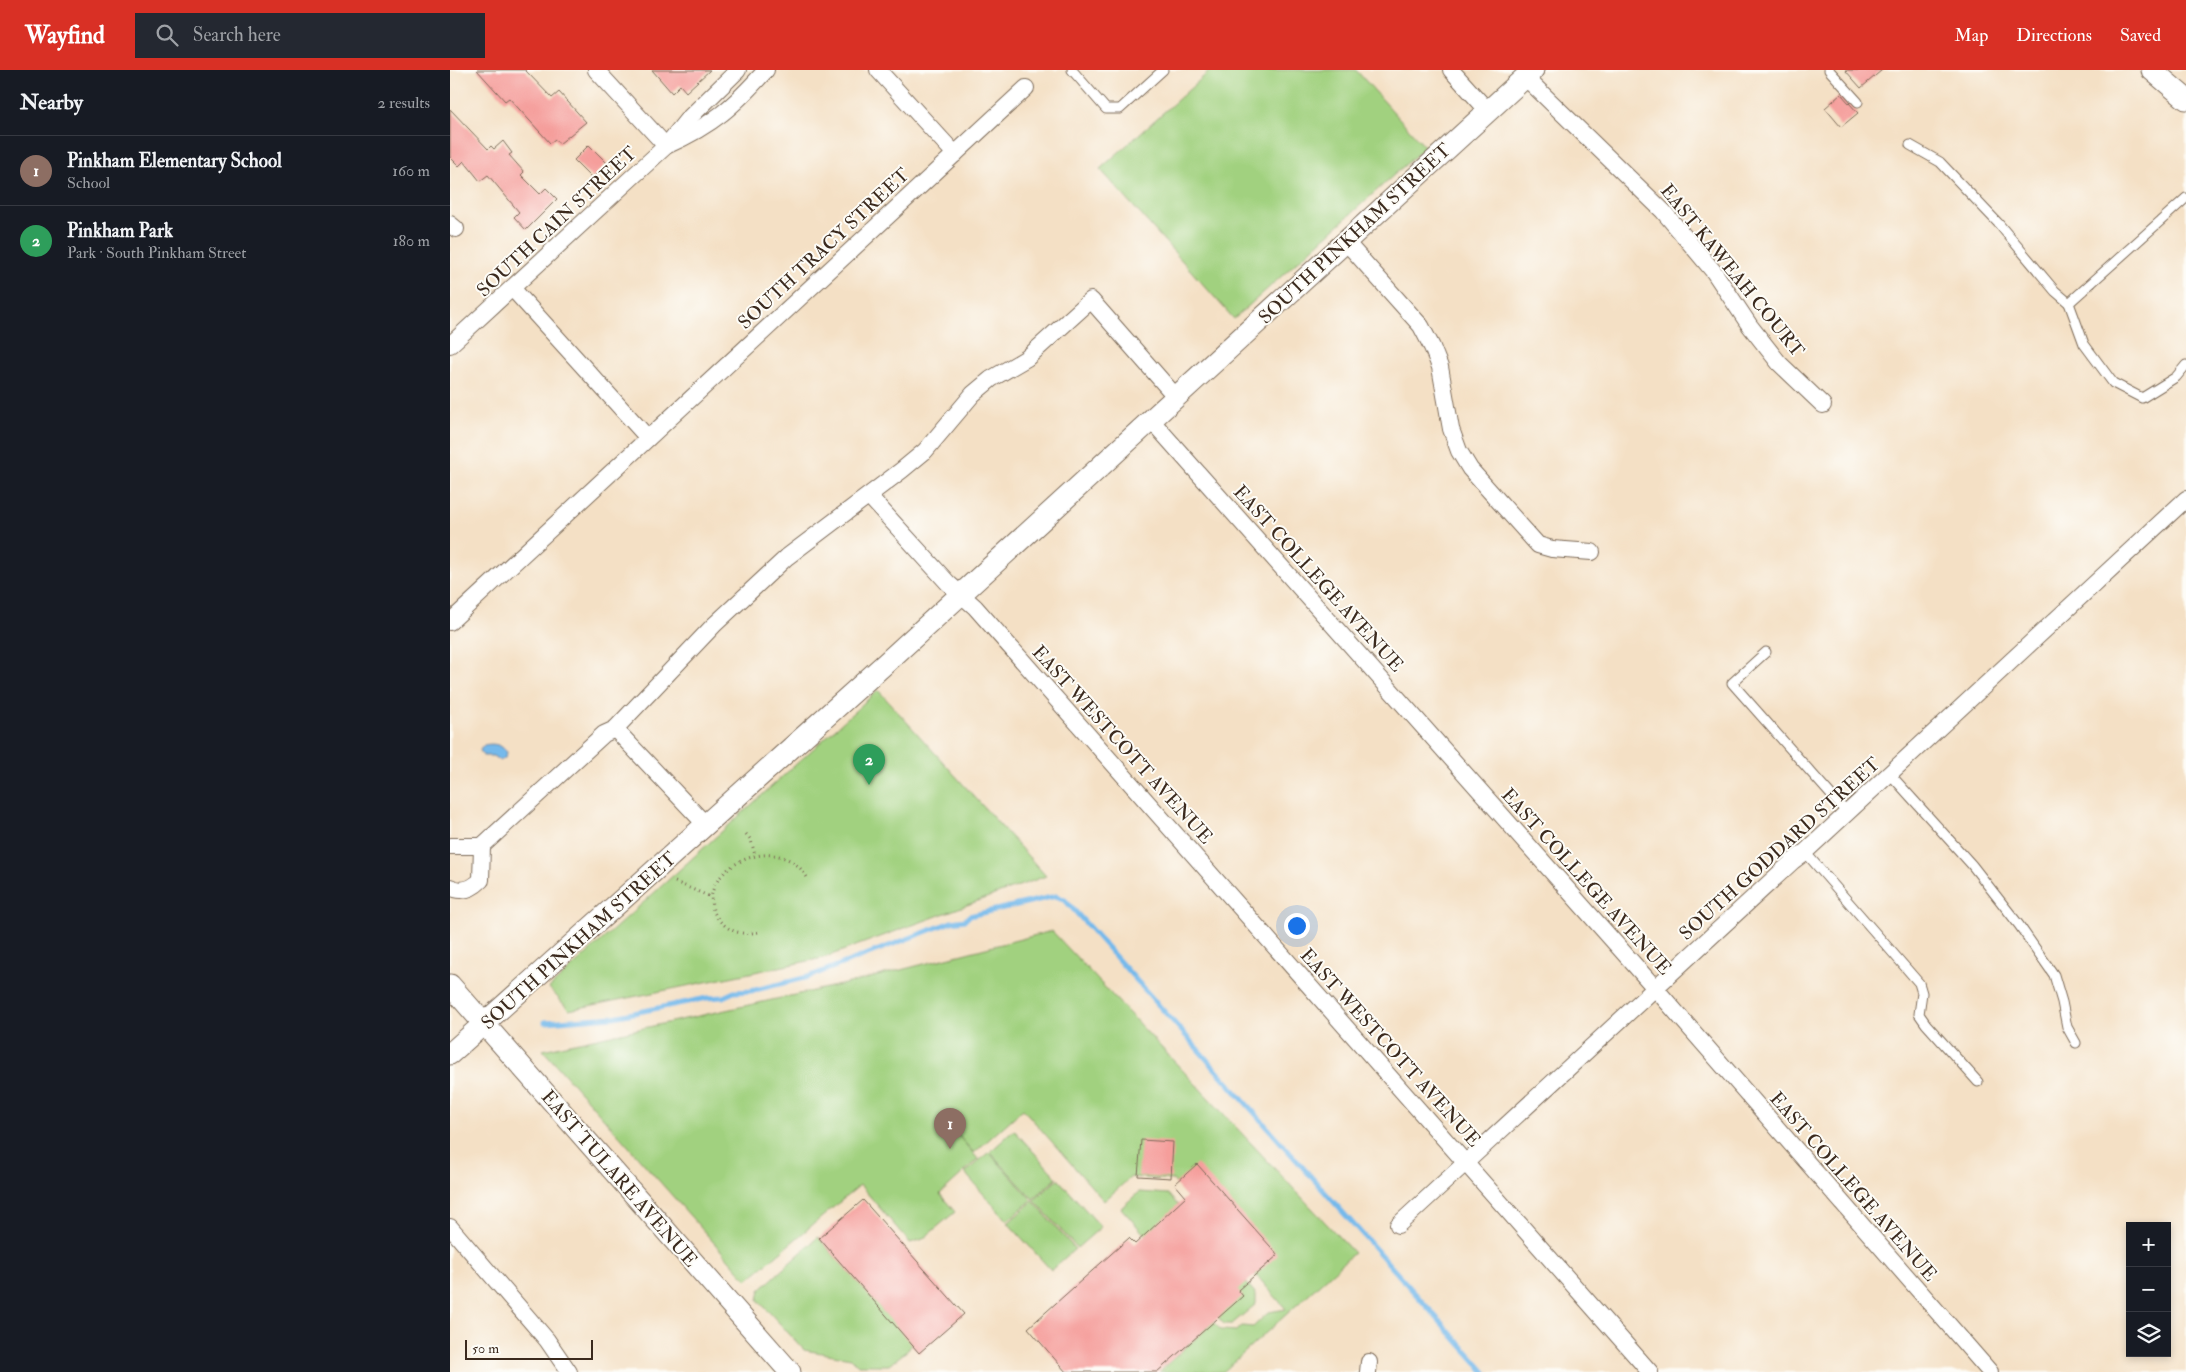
<!DOCTYPE html>
<meta charset="utf-8">
<style>
body{margin:0;font-family:"IM FELL Double Pica",serif;background:#242831;color:#f1f3f6}
.controls{position:absolute;right:15px;bottom:15px;display:grid;overflow:hidden;border-radius:0px;box-shadow:0 2px 8px #0003}
.controls button{width:45px;height:45px;display:grid;place-items:center;padding:0;border:0;border-bottom:1px solid #363941;background:#171b24;color:#f1f3f6;font:25px sans-serif}
.scale{position:absolute;left:15px;bottom:12px;width:128px;box-sizing:border-box;padding-left:5px;border:2px solid #3b2a1e;border-top:0;font-size:14px;line-height:18px;white-space:nowrap;color:#3b2a1e;-webkit-text-stroke:4px #fdfcf7;paint-order:stroke}
.you{position:absolute;left:846px;top:855px;width:18px;height:18px;margin:-12px;border:4px solid #fff;border-radius:50%;background:#1a73e8;box-shadow:0 0 0 8px #1a73e833}
.badge{display:grid;place-items:center;width:32px;height:32px;border-radius:50%;background:#d93025;color:#fff;font-size:16px;font-weight:700}
.pin{position:absolute;translate:-50% -41px;filter:drop-shadow(0 1px 2px #0008)}
.pin::after{content:'';position:absolute;top:26px;width:18px;height:15px;background:inherit;clip-path:polygon(0 0,100% 0,50% 100%)}
.list{margin:0;padding:0;list-style:none}
h2{display:flex;justify-content:space-between;align-items:center;height:65px;margin:0;padding:0 20px;font-size:21px}
h2 small{font-size:16px;font-weight:400;color:#9ea1a6}
.list li{display:grid;grid-template-columns:32px 1fr auto;gap:15px;align-items:center;box-sizing:border-box;height:70px;padding:0 20px;border-top:1px solid #363941}
.list b{display:block;font-size:19px;white-space:nowrap}
.list p{margin:0;font-size:16px;white-space:nowrap;color:#9ea1a6}
.list em{font-size:16px;font-style:normal;color:#9ea1a6}
.icon{flex:none;width:28px;height:28px;fill:none;stroke:currentColor;stroke-width:2;stroke-linecap:round;stroke-linejoin:round}
.map{position:relative;flex:none;width:1736px;height:1302px;overflow:hidden}
header{display:flex;align-items:center;gap:30px;box-sizing:border-box;height:70px;padding:0 25px;background:#d93025;color:#fff}
header strong{font-size:24px}
nav{display:flex;gap:28px;margin-inline-start:auto;font-size:18px}
.search{width:350px;height:45px;background:#242831;display:flex;align-items:center;gap:12px;box-sizing:border-box;padding:0 18px;border-radius:0px;color:#9ea1a6;font-size:19px}
main{display:flex}
aside{flex:1;background:#171b24}
.map>svg:first-child{display:block}
.green{fill:#a1d17f;stroke:#6e7e4e}
.water{fill:#75b9eb;stroke:#587284}
.lines{fill:none;stroke-linecap:round;stroke-linejoin:round}
.stream{stroke:#75b9eb;stroke-width:5}
.building{fill:#f59e9b}
.service-casing{stroke:#7c6a58;stroke-width:11}
.minor-casing{stroke:#7c6a58;stroke-width:18}
.tertiary-casing{stroke:#7c6a58;stroke-width:23}
.path{stroke:#7c6a58;stroke-width:3;stroke-dasharray:1 4;stroke-linecap:butt}
.service{stroke:#fff;stroke-width:9}
.minor{stroke:#fff;stroke-width:16}
.tertiary{stroke:#fff;stroke-width:21}
.labels{text-anchor:middle;stroke-width:4;stroke-linejoin:round;paint-order:stroke}
.street-label{font-size:19px;fill:#3b2a1e;stroke:#fdfcf7}
</style>
<header>
<strong>Wayfind</strong>
<div class="search"><svg class="icon" aria-label="search" viewBox="0 0 24 24"><circle cx="10" cy="10" r="6"/><path d="M15 15l6 6"/></svg>Search here</div>
<nav><a>Map</a><a>Directions</a><a>Saved</a></nav>
</header>
<main>
<aside>
<h2>Nearby<small>2 results</small></h2>
<ul class="list">
<li><span class="badge" style="background:#8d6e63">1</span><div><b>Pinkham Elementary School</b><p>School</p></div><em>160 m</em></li>
<li><span class="badge" style="background:#2e9e5b">2</span><div><b>Pinkham Park</b><p>Park · South Pinkham Street</p></div><em>180 m</em></li>
</ul>
</aside>
<div class="map">
<svg width="1736" height="1302" viewBox="0 0 1736 1302">
<rect width="100%" height="100%" fill="#fdfcf7"/>
<filter id="ink" filterUnits="userSpaceOnUse"><feTurbulence type="fractalNoise" baseFrequency=".02" numOctaves="2"/><feDisplacementMap in="SourceGraphic" scale="10" xChannelSelector="R" yChannelSelector="G"/><feConvolveMatrix kernelMatrix="1 2 1 2 8 2 1 2 1" color-interpolation-filters="sRGB"/></filter>
<filter id="wash" filterUnits="userSpaceOnUse"><feTurbulence type="fractalNoise" baseFrequency=".0096" numOctaves="4" result="noise"/><feDisplacementMap in="SourceGraphic" scale="20" xChannelSelector="R" yChannelSelector="G"/><feGaussianBlur stdDeviation="1.12" result="paint"/><feColorMatrix in="noise" values="0 0 0 0 0 0 0 0 0 0 0 0 0 0 0 0 0 1.4 0 .05"/><feComposite in="paint" operator="in"/></filter>
<g filter="url(#wash)">
<rect width="100%" height="100%" fill="#f4e0c5"/>
<g class="green">
<path d="M761,0H906L975,77L784,249L650,99Z"/>
<path d="M428,620L596,806L373,888L119,940L99,918Z"/>
<path d="M602,861L904,1183L773,1302H709L763,1252L771,1260L786,1261L792,1256L803,1257L819,1242L836,1239L723,1110L681,1107L654,1131L573,1039L524,1083L506,1063L528,1089L490,1124L505,1142L473,1169L460,1173L410,1115L297,1210L93,980L404,912Z"/>
<path d="M564,1060L607,1108L583,1129L540,1082Z"/>
<path d="M539,1082L582,1130L557,1151L515,1103Z"/>
<path d="M608,1109L651,1157L627,1178L584,1130Z"/>
<path d="M689,1122L718,1124L806,1224V1234L782,1254H774L671,1138Z"/>
<path d="M583,1131L625,1179L601,1200L558,1153Z"/>
<path d="M368,1167L461,1273L459,1279L439,1295H408L401,1288L354,1280L308,1230L310,1220Z"/>
</g>
<path class="water" d="M34,675C43,673 51,674 57,682L56,687L50,691L43,686H33L30,680Z"/>
<g class="lines">
<path class="stream" d="M95,952L164,947L257,928L273,927L284,922L301,921L358,907L501,852L515,850L519,846L606,826L615,830L1035,1302"/>
</g>
<g id="blocks">
<g class="building">
<path d="M27,0H75L102,28L109,22L136,52L109,74L105,69L100,73L59,28L55,31Z"/>
<path d="M202,0H260L236,22L230,15L222,23Z"/>
<path d="M1395,0H1432L1411,18Z"/>
<path d="M1391,24L1408,43L1391,57L1375,38Z"/>
<path d="M0,39L38,79L41,76L44,79L53,71L62,83L59,85L74,102L71,105L90,124L96,118L107,129L76,160L64,147L69,142L38,105L30,111L14,91L9,96L0,87Z"/>
<path d="M139,75L157,93L142,108L124,90Z"/>
<path d="M691,1070L723,1072L721,1108L688,1106Z"/>
<path d="M747,1094L828,1185L788,1220L793,1226L707,1302H616L578,1258L679,1168L685,1174L736,1127L725,1114Z"/>
<path d="M413,1130L514,1244L469,1283L369,1168Z"/>
</g>
</g>
</g>
<g filter="url(#ink)">
<use href="#blocks" fill-opacity="0" stroke="#7c6a58" stroke-width="1"/>
<g class="lines">
<g class="service-casing">
<g id="service">
<path d="M622,0L656,39H670L713,0"/>
<path d="M1379,0L1408,32"/>
<path d="M1460,75L1490,92L1548,153L1605,221L1619,233L1736,128"/>
<path d="M1619,233L1634,274L1663,313L1692,328L1726,307L1736,295"/>
<path d="M1316,582L1282,613L1397,743"/>
<path d="M1440,704L1522,795L1569,855L1604,905L1612,932L1617,957L1626,973"/>
<path d="M1355,782L1469,913L1472,923L1469,944L1476,954L1528,1012"/>
</g>
</g>
<g class="minor-casing">
<g id="minor">
<path d="M146,0L216,76"/>
<path d="M428,0L505,84"/>
<path d="M1001,0L1038,41"/>
<path d="M1075,7L1213,141L1264,202L1300,256L1329,293L1373,335"/>
<path d="M218,75C263,55 284,36 316,0"/>
<path d="M0,154L6,159"/>
<path d="M896,172L971,256L982,277L990,297L1001,359L1009,381L1020,399L1088,475L1102,479L1142,482"/>
<path d="M62,218L198,368"/>
<path d="M0,275L216,76L236,51L288,0"/>
<path d="M701,350L1205,918L1540,1302"/>
<path d="M419,426L498,513L525,537L1200,1302"/>
<path d="M0,552L576,18"/>
<path d="M165,659L256,755"/>
<path d="M0,776H32"/>
<path d="M32,776L154,664L165,659L264,555L337,487L452,400L475,381L523,324L541,309L577,288L641,230L726,327"/>
<path d="M0,817C12,823 22,819 31,810L32,776"/>
<path d="M948,1155L1343,791L1355,782L1736,429"/>
<path d="M0,1157L97,1270L119,1302"/>
<path d="M918,1302L919,1292"/>
</g>
</g>
<g class="tertiary-casing">
<g id="tertiary">
<path d="M1702,0L1736,29"/>
<path d="M0,915L340,1302"/>
<path d="M0,984L437,592L1083,0"/>
</g>
</g>
<g class="path">
<path d="M296,764L301,770L305,785"/>
<path d="M225,812L261,827"/>
<path d="M308,862C294,865 283,863 273,854C228,812 325,750 358,809"/>
</g>
<use href="#service" class="service"/>
<use href="#minor" class="minor"/>
<use href="#tertiary" class="tertiary"/>
</g>
</g>
<g class="labels">
<g class="street-label">
<text transform="translate(106 151) rotate(-43)" y="7">SOUTH CAIN STREET</text>
<text transform="translate(904 163) rotate(-43)" y="7">SOUTH PINKHAM STREET</text>
<text transform="translate(373 178) rotate(-43)" y="7">SOUTH TRACY STREET</text>
<text transform="translate(1283 200) rotate(51)" y="7">EAST KAWEAH COURT</text>
<text transform="translate(869 508) rotate(48)" y="7">EAST COLLEGE AVENUE</text>
<text transform="translate(673 674) rotate(48)" y="7">EAST WESTCOTT AVENUE</text>
<text transform="translate(1329 778) rotate(-42)" y="7">SOUTH GODDARD STREET</text>
<text transform="translate(1137 811) rotate(48)" y="7">EAST COLLEGE AVENUE</text>
<text transform="translate(128 870) rotate(-42)" y="7">SOUTH PINKHAM STREET</text>
<text transform="translate(941 977) rotate(48)" y="7">EAST WESTCOTT AVENUE</text>
<text transform="translate(170 1108) rotate(49)" y="7">EAST TULARE AVENUE</text>
<text transform="translate(1404 1116) rotate(49)" y="7">EAST COLLEGE AVENUE</text>
</g>
</g>
</svg>
<div class="controls">
<button>+</button>
<button>−</button>
<button><svg class="icon" aria-label="layers" viewBox="0 0 24 24"><path d="M12 4l9 5-9 5-9-5zM3 14l9 5 9-5"/></svg></button>
</div>
<div class="scale">50 m</div>
<div class="you"></div>
<div class="pin badge" style="left:500px;top:1079px;background:#8d6e63">1</div>
<div class="pin badge" style="left:419px;top:715px;background:#2e9e5b">2</div>
</div>
</main>
